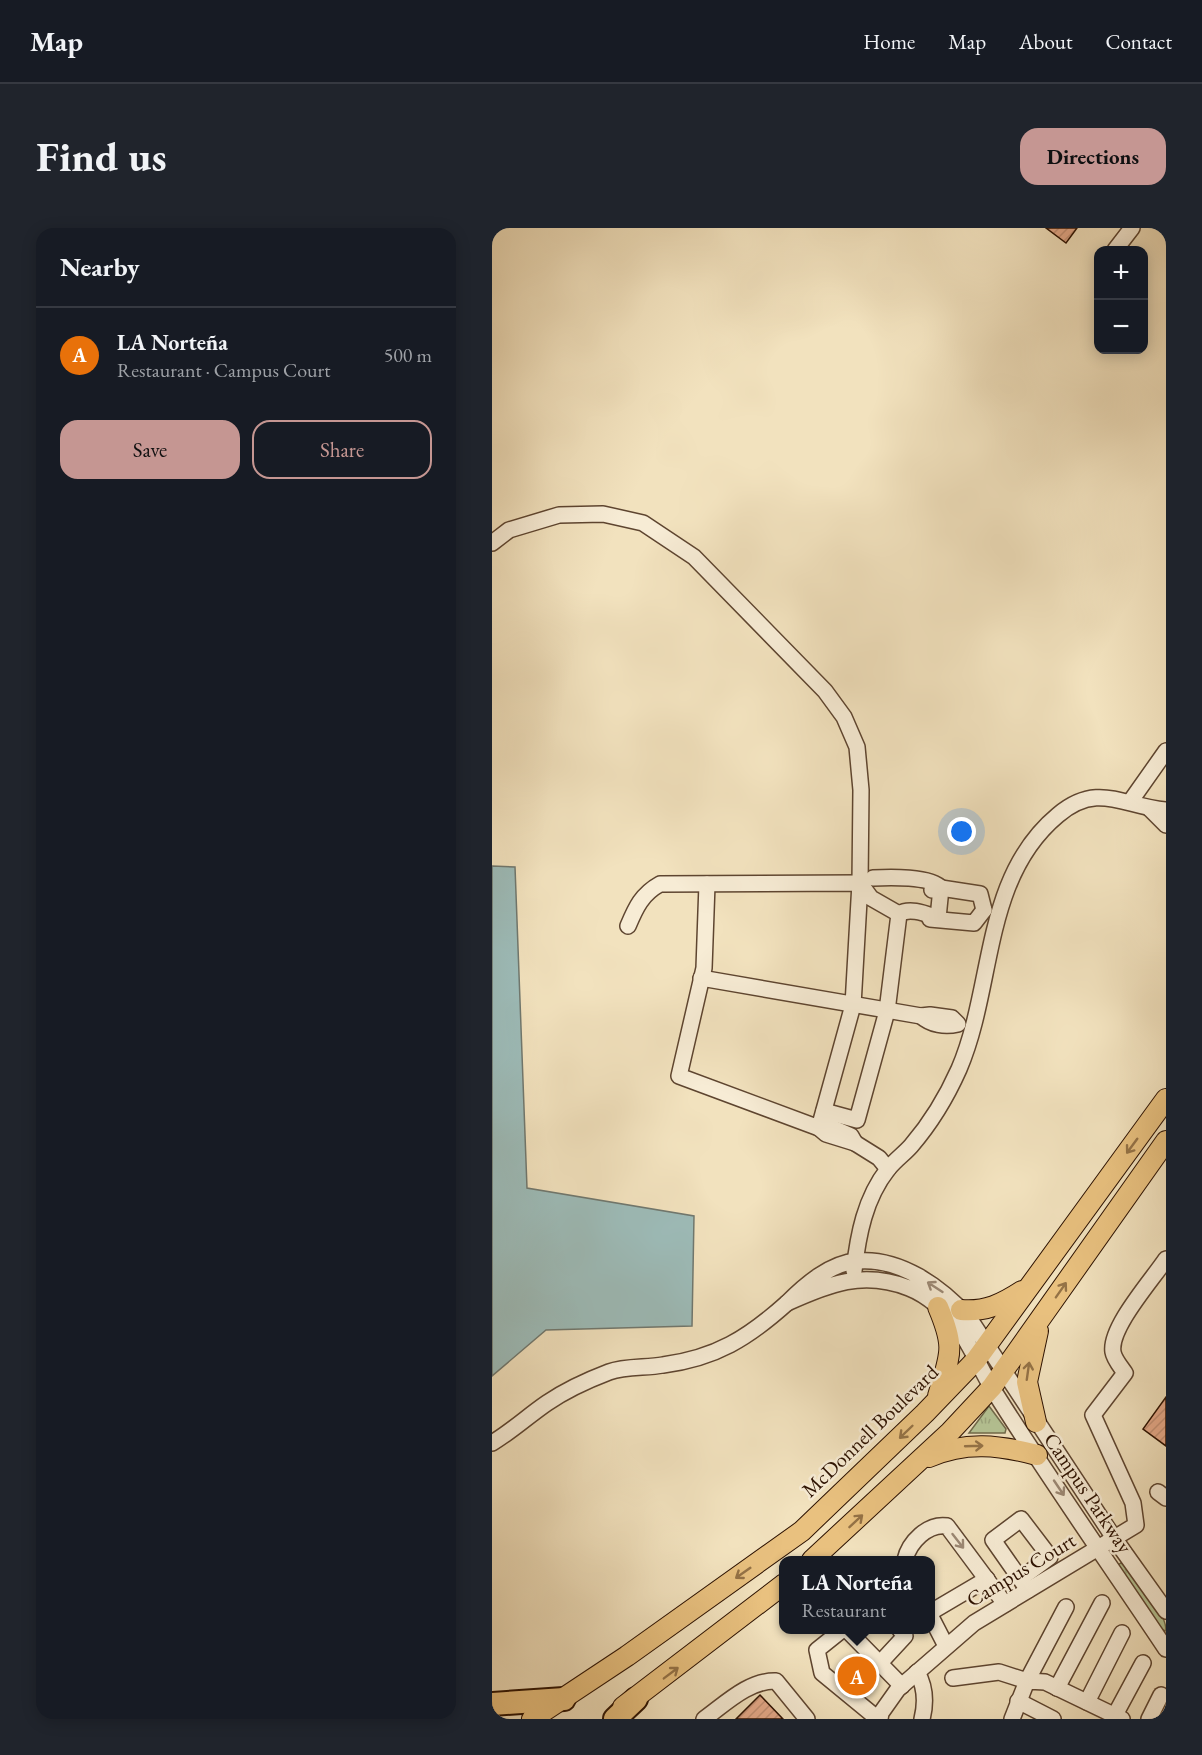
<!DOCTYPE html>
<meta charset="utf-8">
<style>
body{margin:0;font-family:"EB Garamond",serif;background:#20242c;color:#f1f3f6}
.controls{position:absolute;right:18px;top:18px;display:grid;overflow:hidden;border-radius:12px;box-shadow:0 3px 15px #0003}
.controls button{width:54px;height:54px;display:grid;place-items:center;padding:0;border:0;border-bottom:2px solid #363941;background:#171b24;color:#f1f3f6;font:30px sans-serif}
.you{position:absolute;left:470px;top:604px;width:21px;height:21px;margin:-15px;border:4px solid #fff;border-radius:50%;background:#1a73e8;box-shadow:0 0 0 9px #1a73e833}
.badge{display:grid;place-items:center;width:39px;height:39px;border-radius:50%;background:#c59692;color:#fff;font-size:20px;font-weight:700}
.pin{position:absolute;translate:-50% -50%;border:3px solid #fff;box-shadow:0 2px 6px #0006}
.popup{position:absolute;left:287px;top:1328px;width:156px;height:78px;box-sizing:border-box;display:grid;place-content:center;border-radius:12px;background:#171b24;filter:drop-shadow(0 2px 4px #0005);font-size:20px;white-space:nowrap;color:#9ea1a6}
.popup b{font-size:22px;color:#f1f3f6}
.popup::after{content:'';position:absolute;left:50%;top:100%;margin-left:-12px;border:12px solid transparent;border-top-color:#171b24}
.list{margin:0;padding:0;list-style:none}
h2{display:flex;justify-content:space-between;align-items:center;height:78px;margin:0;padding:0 24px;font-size:26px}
h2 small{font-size:20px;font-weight:400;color:#9ea1a6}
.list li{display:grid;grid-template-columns:39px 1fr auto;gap:18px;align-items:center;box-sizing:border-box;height:96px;padding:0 24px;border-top:2px solid #363941}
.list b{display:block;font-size:22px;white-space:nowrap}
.list p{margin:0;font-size:20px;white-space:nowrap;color:#9ea1a6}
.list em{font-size:20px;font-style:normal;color:#9ea1a6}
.actions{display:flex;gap:12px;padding:18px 24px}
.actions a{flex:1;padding:14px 0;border:2px solid #c59692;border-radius:18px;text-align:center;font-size:21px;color:#c59692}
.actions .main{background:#c59692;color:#111}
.map{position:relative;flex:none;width:674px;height:1491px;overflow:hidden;border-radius:18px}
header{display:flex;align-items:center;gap:36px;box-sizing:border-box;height:84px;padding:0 30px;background:#171b24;border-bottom:2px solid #363941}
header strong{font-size:28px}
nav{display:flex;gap:33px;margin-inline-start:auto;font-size:21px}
.intro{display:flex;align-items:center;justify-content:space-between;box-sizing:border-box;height:144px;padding:0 36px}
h1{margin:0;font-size:42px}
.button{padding:15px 27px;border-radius:18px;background:#c59692;color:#111;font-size:21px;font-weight:700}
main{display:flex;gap:36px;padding:0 36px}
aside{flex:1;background:#171b24;border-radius:18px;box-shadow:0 3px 15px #0003}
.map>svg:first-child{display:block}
.grass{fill:url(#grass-tufts);stroke:#706a4a;stroke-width:1.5}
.water{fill:#9dbcb9;stroke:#70786f;stroke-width:1.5}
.building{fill:url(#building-hatch);stroke:#2c1100;stroke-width:1.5}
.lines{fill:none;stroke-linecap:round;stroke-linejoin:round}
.minor-casing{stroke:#5e4530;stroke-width:18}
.major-casing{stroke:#2c1100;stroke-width:22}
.highway-casing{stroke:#2c1100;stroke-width:26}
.minor{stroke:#f7ecd5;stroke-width:15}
.major{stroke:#e9c17f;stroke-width:20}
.highway{stroke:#e9c17f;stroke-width:22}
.oneway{stroke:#947246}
.oneway2{stroke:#9c8975}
.labels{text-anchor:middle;stroke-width:5;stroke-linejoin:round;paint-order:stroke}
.street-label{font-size:21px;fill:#2c1100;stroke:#f7ecd5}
</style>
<header>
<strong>Map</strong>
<nav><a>Home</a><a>Map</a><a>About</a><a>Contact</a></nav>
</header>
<div class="intro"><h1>Find us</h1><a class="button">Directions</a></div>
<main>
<aside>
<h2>Nearby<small></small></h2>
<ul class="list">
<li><span class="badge" style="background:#e8710a">A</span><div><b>LA Norteña</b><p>Restaurant · Campus Court</p></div><em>500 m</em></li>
</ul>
<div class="actions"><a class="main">Save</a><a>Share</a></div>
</aside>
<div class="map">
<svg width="674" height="1491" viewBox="0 0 674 1491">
<defs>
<pattern id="grass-tufts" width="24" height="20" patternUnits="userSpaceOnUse" patternTransform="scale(1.5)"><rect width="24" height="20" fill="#b5c495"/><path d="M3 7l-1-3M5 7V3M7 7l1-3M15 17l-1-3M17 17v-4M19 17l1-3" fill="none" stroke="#9ca77f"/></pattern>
<pattern id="building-hatch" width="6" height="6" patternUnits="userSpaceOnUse" patternTransform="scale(1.5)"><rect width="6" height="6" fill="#e6aa8a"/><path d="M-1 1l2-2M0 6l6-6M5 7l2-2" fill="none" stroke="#c59175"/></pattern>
</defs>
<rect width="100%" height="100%" fill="#f2e2be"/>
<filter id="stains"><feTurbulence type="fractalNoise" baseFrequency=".00333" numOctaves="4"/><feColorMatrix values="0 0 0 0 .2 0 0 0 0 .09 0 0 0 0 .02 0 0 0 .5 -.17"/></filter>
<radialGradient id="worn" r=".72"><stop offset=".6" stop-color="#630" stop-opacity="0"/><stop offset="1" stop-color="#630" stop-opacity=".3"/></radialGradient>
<g class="grass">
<path d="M497,1178L514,1201L513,1205H477Z"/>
<path d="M629,1335C644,1346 674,1383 674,1403L668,1401L626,1337Z"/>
</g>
<path class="water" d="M0,638L23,639L35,960L202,988L200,1098L54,1102L0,1148Z"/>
<g class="building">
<path d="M554,0H585L574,15Z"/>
<path d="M674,1169V1218L651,1201Z"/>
<path d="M268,1467L291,1491H244Z"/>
</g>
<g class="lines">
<g class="minor-casing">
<g id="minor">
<path d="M623,22L640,0"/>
<path d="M0,315L17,302L67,287L111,286L151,295L202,329L333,463L352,489L365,519L369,562L368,655L361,777L327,900L187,848L212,740L215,656"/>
<path d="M638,574L674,523"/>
<path d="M658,581L674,597"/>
<path d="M381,650C397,649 439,648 449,660L446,690C434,686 418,679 407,686"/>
<path d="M440,662L449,660L488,666L492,682"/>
<path d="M438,691L482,695L492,682"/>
<path d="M136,698C144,679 150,666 168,656L368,655L379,670L407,686L395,783L365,892L332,883"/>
<path d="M209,750L429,788"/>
<path d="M438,787L460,790L466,796C453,799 439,797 429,788Z"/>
<path d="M336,898L359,908L363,915L334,906L327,900Z"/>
<path d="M363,915L387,930L396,941"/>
<path d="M362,1043C366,1007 373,970 396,941C403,932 412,926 419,918C438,896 455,868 467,841C503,757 490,650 566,587C606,553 632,579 674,582"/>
<path d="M0,1215C20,1203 36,1188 55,1175C74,1162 96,1152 117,1144C133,1138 154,1140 171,1137C224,1130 256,1110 295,1075"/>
<path d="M666,1264L674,1270"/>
<path d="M413,1332C417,1314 436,1295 455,1298L513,1376"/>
<path d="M528,1351L558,1329L529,1291L501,1312L536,1362"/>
<path d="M674,1383L622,1310L477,1090C449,1059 408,1029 365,1033C338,1035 313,1057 295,1075C337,1056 371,1042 417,1060C435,1067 455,1084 466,1100C479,1118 488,1140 500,1160C555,1248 616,1334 674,1421"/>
<path d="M439,1384L495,1351"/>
<path d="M439,1389L454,1418"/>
<path d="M350,1402L325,1422L330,1445L386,1491"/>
<path d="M355,1402L410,1458"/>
<path d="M388,1435L413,1408L408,1402"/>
<path d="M425,1444C433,1458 434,1475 430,1491"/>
<path d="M461,1450L507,1444L535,1453L574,1379"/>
<path d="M565,1460L610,1375"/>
<path d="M526,1473L561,1491"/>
<path d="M595,1474L630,1405"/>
<path d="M623,1487L651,1435"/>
<path d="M212,1491C233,1476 257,1452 284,1453L315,1491"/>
<path d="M388,1491L389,1485L406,1461L482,1395L644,1297L641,1275L601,1187L633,1145C629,1139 622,1131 621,1124C617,1100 660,1052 674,1031"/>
<path d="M520,1491L535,1453L553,1454L630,1491"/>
<path d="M657,1491L669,1467"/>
</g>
</g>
<g class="major-casing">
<g id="major">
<path d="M446,1079C464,1121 458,1126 446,1168"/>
<path d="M469,1082C494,1084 510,1076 530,1063"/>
<path d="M544,1194L535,1154L546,1103"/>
<path d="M437,1229C474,1213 507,1217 545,1227"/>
<path d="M320,1332L458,1204L500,1159L674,913"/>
<path d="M131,1479L292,1356"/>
<path d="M40,1491L135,1428L310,1303L433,1185L484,1132L674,871"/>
</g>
</g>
<g class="highway-casing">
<g id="highway">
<path d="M0,1476L72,1471"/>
<path d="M123,1491L144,1471"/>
</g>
</g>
<use href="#minor" class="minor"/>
<use href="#major" class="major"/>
<use href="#highway" class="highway"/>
</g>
<defs><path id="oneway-shaft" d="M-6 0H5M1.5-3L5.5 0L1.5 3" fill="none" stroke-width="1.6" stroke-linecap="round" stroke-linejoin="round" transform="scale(1.5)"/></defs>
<g class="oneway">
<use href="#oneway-shaft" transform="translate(640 918) rotate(126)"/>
<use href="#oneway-shaft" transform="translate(569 1062) rotate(-55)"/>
<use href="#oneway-shaft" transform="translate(536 1143) rotate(-82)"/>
<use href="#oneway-shaft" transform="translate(414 1204) rotate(136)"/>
<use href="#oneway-shaft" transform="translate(482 1218) rotate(-2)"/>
<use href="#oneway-shaft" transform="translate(364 1293) rotate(-43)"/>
<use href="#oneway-shaft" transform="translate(251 1345) rotate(145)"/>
<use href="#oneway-shaft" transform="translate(179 1445) rotate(-37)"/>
</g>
<g class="oneway2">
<use href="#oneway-shaft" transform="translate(443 1059) rotate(-147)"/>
<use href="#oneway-shaft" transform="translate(567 1260) rotate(56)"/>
<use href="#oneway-shaft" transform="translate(466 1313) rotate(52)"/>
</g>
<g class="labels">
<g class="street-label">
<text transform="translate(378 1203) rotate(-44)" y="7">McDonnell Boulevard</text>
<text transform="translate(596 1265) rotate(56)" y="7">Campus Parkway</text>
<text transform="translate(529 1342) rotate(-31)" y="7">Campus Court</text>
</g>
</g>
<rect width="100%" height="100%" filter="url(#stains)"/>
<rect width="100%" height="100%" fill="url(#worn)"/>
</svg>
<div class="controls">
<button>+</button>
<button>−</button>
</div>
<div class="you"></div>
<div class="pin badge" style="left:365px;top:1448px;background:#e8710a">A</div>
<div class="popup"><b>LA Norteña</b>Restaurant</div>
</div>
</main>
